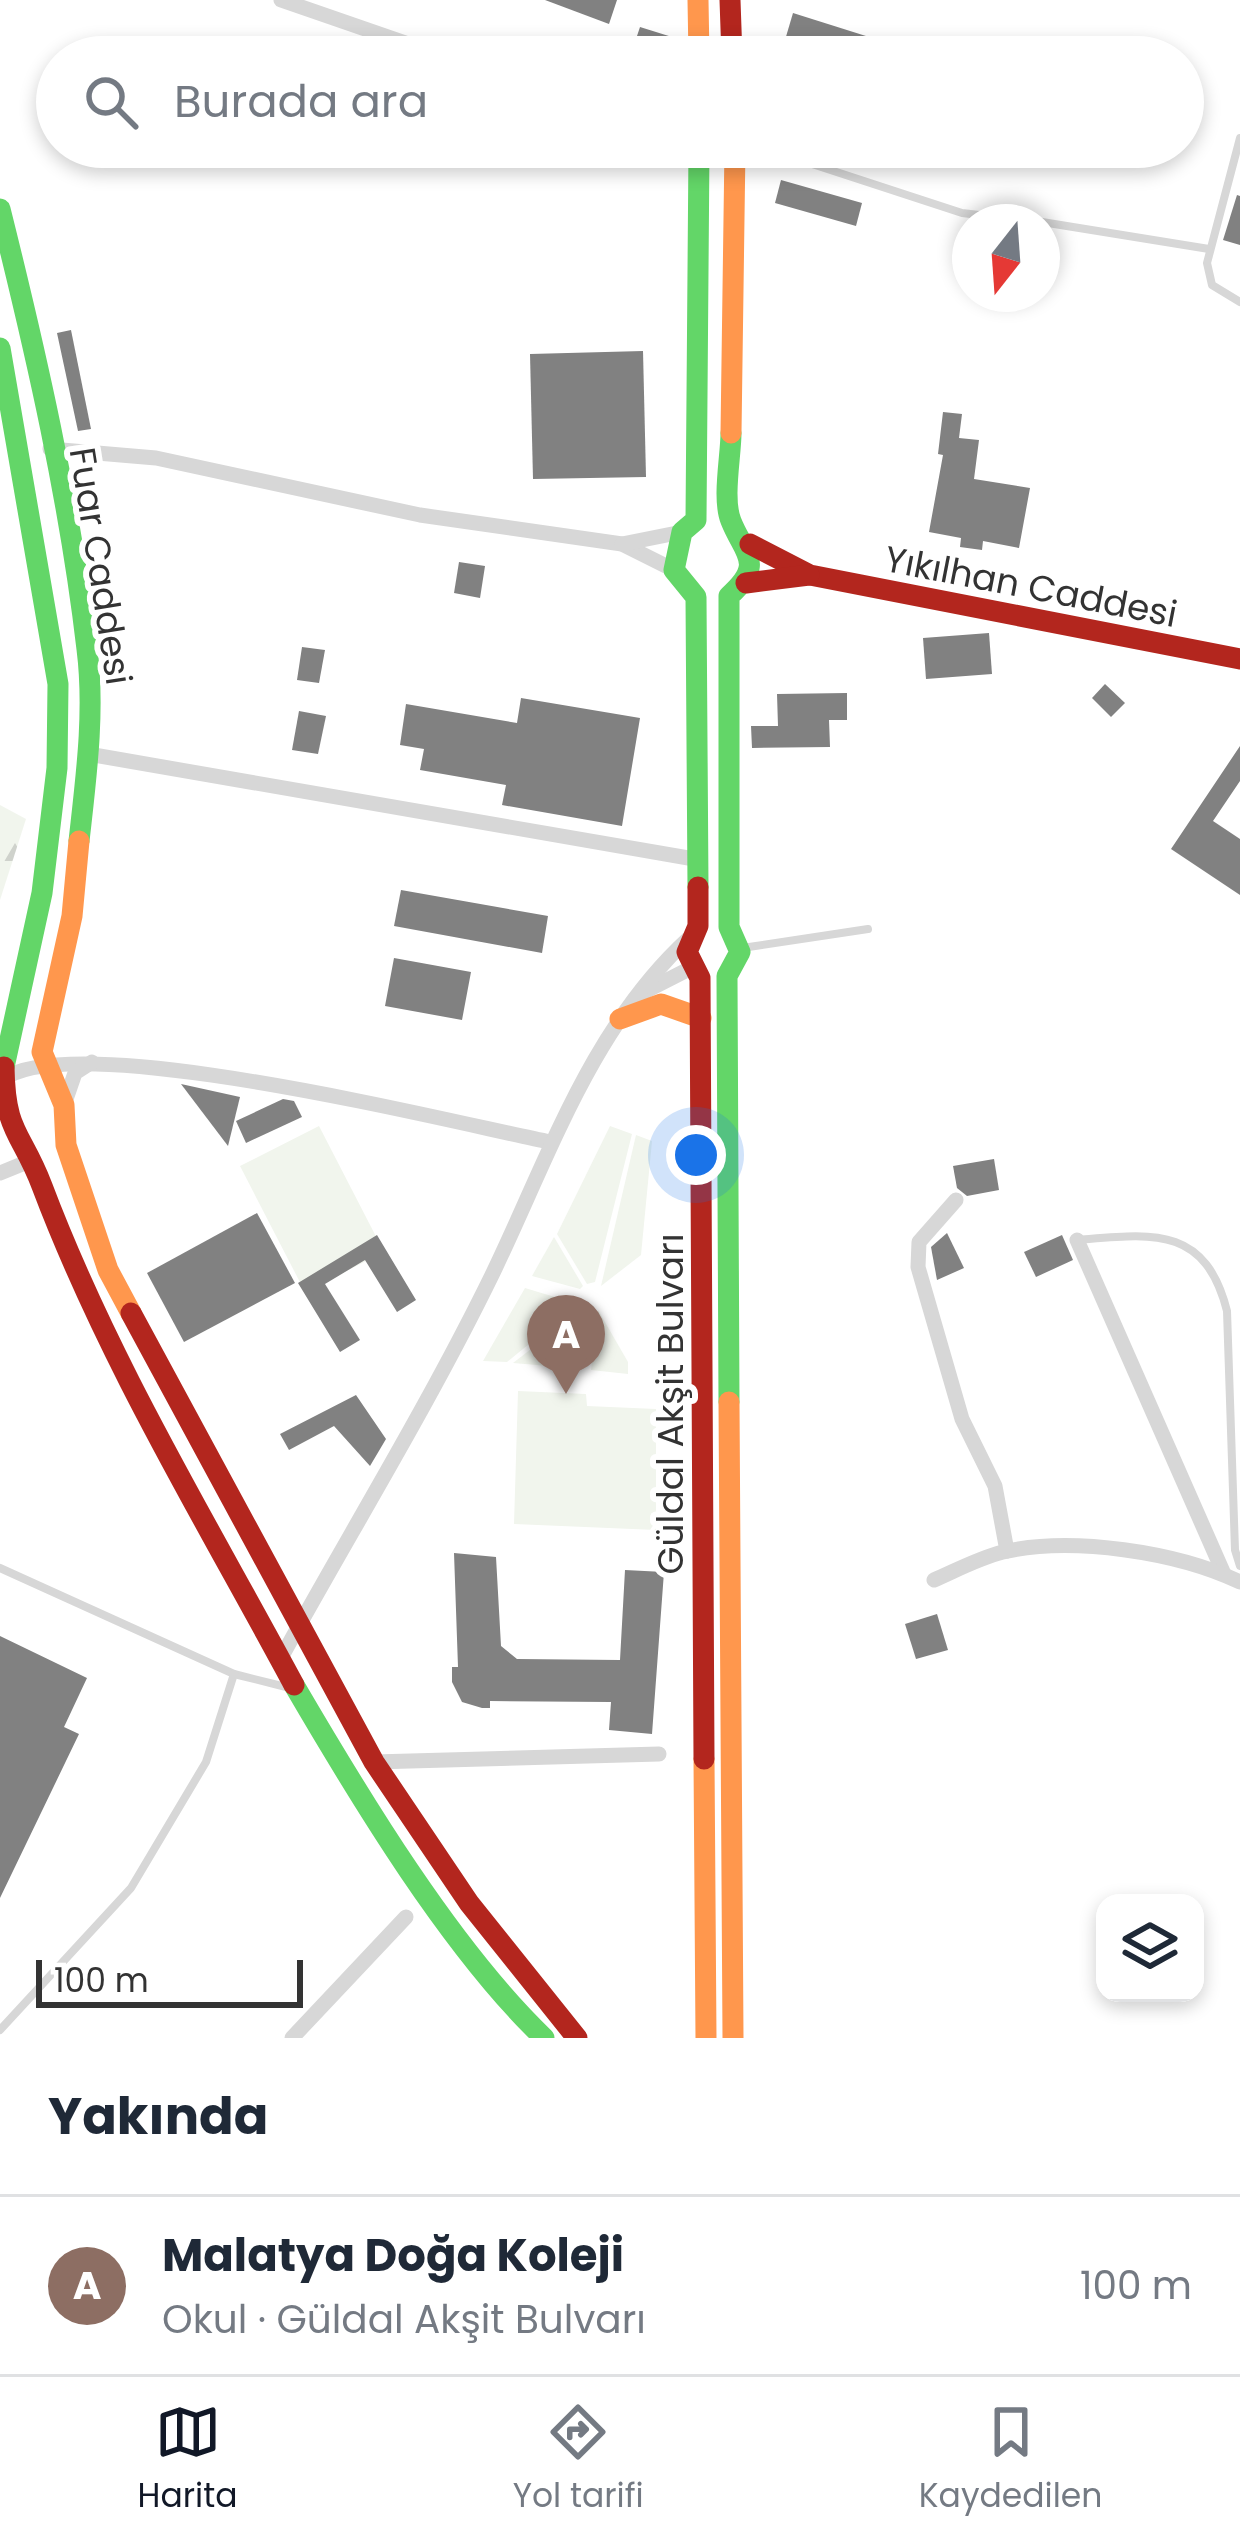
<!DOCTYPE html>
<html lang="tr">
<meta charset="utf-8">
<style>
body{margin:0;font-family:Poppins,sans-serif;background:#f6f6f7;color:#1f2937}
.controls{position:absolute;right:36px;bottom:36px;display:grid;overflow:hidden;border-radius:24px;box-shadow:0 6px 18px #0003}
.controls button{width:108px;height:108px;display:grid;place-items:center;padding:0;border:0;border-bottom:3px solid #e0e1e3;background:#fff;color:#1f2937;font:60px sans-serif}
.compass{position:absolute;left:952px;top:204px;width:108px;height:108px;border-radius:50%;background:#fff;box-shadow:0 6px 18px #0003;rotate:197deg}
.scale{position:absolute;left:36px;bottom:30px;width:267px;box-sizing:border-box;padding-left:12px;border:6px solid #333;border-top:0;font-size:33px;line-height:42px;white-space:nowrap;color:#333;-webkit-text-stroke:9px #fff;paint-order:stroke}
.you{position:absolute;left:696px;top:1155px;width:42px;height:42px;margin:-30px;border:9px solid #fff;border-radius:50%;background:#1a73e8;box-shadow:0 0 0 18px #1a73e833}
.badge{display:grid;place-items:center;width:78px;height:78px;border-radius:50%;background:#111827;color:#fff;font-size:39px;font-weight:700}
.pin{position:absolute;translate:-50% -99px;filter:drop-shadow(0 3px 6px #0008)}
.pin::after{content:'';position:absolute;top:63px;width:42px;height:36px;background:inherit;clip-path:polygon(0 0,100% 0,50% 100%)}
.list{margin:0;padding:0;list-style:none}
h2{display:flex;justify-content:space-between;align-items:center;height:156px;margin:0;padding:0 48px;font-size:51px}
h2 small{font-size:39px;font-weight:400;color:#747a83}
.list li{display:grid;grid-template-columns:78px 1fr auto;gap:36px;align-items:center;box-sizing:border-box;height:180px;padding:0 48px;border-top:3px solid #e0e1e3}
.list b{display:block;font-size:45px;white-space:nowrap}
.list p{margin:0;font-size:39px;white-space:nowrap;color:#747a83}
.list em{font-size:39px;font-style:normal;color:#747a83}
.icon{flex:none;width:66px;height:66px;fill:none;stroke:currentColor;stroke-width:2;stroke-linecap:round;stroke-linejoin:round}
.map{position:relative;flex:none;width:1240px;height:2038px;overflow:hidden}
.search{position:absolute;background:#fff;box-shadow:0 6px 18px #0003;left:36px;right:36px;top:36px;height:132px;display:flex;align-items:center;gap:30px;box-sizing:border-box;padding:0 42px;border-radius:66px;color:#747a83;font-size:45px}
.sheet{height:336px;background:#fff}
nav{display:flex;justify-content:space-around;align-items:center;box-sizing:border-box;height:168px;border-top:3px solid #e0e1e3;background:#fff;font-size:33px;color:#747a83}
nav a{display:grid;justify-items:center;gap:6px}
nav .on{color:#111827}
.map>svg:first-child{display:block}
.green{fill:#f1f5ed}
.forest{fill:url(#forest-firs)}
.building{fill:#818181}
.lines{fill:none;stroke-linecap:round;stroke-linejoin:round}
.lane{stroke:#d7d7d7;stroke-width:8}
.street{stroke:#d7d7d7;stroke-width:15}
.fast{stroke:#63d668;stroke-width:21}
.slow{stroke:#ff974d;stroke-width:21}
.jam{stroke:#b3261e;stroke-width:21}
.labels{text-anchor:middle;stroke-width:12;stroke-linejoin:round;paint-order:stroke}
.street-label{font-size:36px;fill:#333;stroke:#fff}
</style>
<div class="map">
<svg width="1240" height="2038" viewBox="0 0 1240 2038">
<defs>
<pattern id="forest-firs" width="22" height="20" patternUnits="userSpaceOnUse" patternTransform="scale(3)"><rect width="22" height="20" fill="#f1f5ed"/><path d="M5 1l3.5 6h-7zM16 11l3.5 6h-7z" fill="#cfd2cc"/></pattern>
</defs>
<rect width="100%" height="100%" fill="#fff"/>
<g class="green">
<path d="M319,1126L384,1252L305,1292L240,1166Z"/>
<path d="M610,1126L632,1134L595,1282L587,1284L557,1234Z"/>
<path d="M636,1135L652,1141L641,1255L601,1286Z"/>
<path d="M554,1237L583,1286L580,1289L532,1276Z"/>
<path d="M525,1288L578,1304L507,1362L483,1361Z"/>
<path d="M582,1310L588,1311L584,1369L513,1363Z"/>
<path d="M598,1310L628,1362V1374L591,1370Z"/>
<path d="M518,1391L586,1394L587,1406L656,1409V1530L514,1524Z"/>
</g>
<path class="forest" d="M0,805L26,819L0,900Z"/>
<g class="building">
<path d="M545,0H617L609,24Z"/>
<path d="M793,13L923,54V57H780Z"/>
<path d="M640,27L672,37L666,57H630Z"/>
<path d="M781,180L862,203L856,226L775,203Z"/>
<path d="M1237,195L1240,196V245L1223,240Z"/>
<path d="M71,330L91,429L78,431L57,333Z"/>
<path d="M643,351L646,477L533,479L530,354Z"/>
<path d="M943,412L962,414L959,438L979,440L974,479L1030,488L1019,548L983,541L982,550L960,547L961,538L929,532L943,455L938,454Z"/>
<path d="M459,562L485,566L480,598L454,593Z"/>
<path d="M989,633L992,674L926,679L923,638Z"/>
<path d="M302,647L325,650L319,683L297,680Z"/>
<path d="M1105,684L1125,703L1111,717L1092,698Z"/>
<path d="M847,693V720H829L830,747L752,748L751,726H778L777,694Z"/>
<path d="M521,698L640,718L622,826L502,805L506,785L420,770L424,749L400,745L406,704L517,723Z"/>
<path d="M299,711L326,716L318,754L292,750Z"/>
<path d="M1240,746V781L1213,821L1240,839V895L1171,849Z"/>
<path d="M401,890L548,916L542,953L394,926Z"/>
<path d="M394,958L471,972L462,1020L385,1006Z"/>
<path d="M181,1084L240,1097L228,1146Z"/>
<path d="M283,1099L294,1101L302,1117L246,1143L236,1121Z"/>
<path d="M994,1159L999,1190L967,1196L957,1188L953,1166Z"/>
<path d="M257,1213L295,1283L184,1342L147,1273Z"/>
<path d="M947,1233L964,1268L937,1280L931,1247Z"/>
<path d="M377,1235L416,1300L397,1312L365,1260L325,1284L360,1340L340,1352L298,1283Z"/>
<path d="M1062,1235L1073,1260L1036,1277L1024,1252Z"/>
<path d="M356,1395L386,1439L370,1466L334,1426L289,1450L280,1434Z"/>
<path d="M454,1553L496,1557L501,1646L517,1659L620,1660L625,1570L664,1572L652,1734L609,1730L611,1702L490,1701V1708H482L462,1702L452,1682V1667H458Z"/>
<path d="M937,1614L948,1650L916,1659L905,1624Z"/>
<path d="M0,1636L87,1678L64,1727L79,1734L0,1898Z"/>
</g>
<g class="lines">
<g class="lane">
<path d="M1240,138L1207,263L1212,285L1240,302"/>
<path d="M760,147L962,213L1040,222"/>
<path d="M1042,222L1209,249"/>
<path d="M742,948L868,929"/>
<path d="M1077,1240C1150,1234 1205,1224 1227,1311L1235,1550L1240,1566"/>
<path d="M0,1568L234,1674L290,1688"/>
<path d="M0,2030L131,1888L206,1762L234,1674"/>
</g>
<g class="street">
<path d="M281,0L446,57"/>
<path d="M50,449L156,458L420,515L622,544L674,570"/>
<path d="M622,544L682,532"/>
<path d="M88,754L700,860"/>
<path d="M640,994L691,968"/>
<path d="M1,1081C67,1025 454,1123 550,1142"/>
<path d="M64,1105L75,1073L92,1062"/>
<path d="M0,1173L32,1160"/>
<path d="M956,1200L919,1242L918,1267L962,1419L995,1486L1007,1551"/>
<path d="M1077,1240L1224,1574"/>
<path d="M934,1580C957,1570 979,1558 1003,1552C1072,1536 1177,1552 1240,1582"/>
<path d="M281,1658C351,1531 428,1406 492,1275C548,1159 591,1028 688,939"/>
<path d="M374,1762L659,1754"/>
<path d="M292,2038L406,1917"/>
</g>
<g class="fast">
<path d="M0,209C36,353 70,502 87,649C95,712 86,778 79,841"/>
<path d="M0,348L58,684L57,768L42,893L4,1067"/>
<path d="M698,887L696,597L674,570L682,532L696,520L699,147"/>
<path d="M729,1402L727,976L740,952L729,927V596C766,563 744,554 731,521C722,499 731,456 731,433"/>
<path d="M294,1685C360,1798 451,1949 544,2038"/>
</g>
<g class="slow">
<path d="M698,0L699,57"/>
<path d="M731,433L735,147"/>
<path d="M79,841L72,916L42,1052L64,1105L66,1145L108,1270L131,1313"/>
<path d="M620,1019L661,1004L701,1018"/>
<path d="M729,1402L733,2038"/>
<path d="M704,1759L706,2038"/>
</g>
<g class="jam">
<path d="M730,0L732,57"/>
<path d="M750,544L810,575L1240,659"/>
<path d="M746,583L809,575"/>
<path d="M698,887V926L687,952L700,978L704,1759"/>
<path d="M4,1067C5,1134 21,1131 42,1186C108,1361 206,1521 294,1685"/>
<path d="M131,1313L374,1762L469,1903L577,2038"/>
</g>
</g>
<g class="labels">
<g class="street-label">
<text transform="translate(101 566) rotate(81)" y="13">Fuar Caddesi</text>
<text transform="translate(1031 586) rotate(11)" y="13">Yıkılhan Caddesi</text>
<text transform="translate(670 1404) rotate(-90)" y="13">Güldal Akşit Bulvarı</text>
</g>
</g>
</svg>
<div class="controls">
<button><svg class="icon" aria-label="layers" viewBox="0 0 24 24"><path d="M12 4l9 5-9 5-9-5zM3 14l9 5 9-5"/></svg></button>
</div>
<svg class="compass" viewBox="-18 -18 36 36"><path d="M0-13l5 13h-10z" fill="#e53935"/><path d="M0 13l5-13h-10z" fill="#747a83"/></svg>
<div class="scale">100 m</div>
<div class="you"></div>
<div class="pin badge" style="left:566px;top:1394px;background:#8d6e63">A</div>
<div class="search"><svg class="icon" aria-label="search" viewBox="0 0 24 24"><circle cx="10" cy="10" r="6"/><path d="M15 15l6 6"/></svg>Burada ara</div>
</div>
<section class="sheet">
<h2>Yakında<small></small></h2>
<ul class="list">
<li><span class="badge" style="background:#8d6e63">A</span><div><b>Malatya Doğa Koleji</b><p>Okul · Güldal Akşit Bulvarı</p></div><em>100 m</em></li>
</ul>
</section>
<nav>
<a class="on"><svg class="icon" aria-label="map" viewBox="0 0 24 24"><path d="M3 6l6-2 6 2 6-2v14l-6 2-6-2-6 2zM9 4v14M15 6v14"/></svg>Harita</a>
<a><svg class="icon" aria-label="directions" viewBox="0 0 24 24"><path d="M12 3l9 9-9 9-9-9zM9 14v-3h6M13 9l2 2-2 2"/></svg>Yol tarifi</a>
<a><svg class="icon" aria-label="saved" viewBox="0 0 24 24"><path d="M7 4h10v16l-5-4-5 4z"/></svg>Kaydedilen</a>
</nav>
